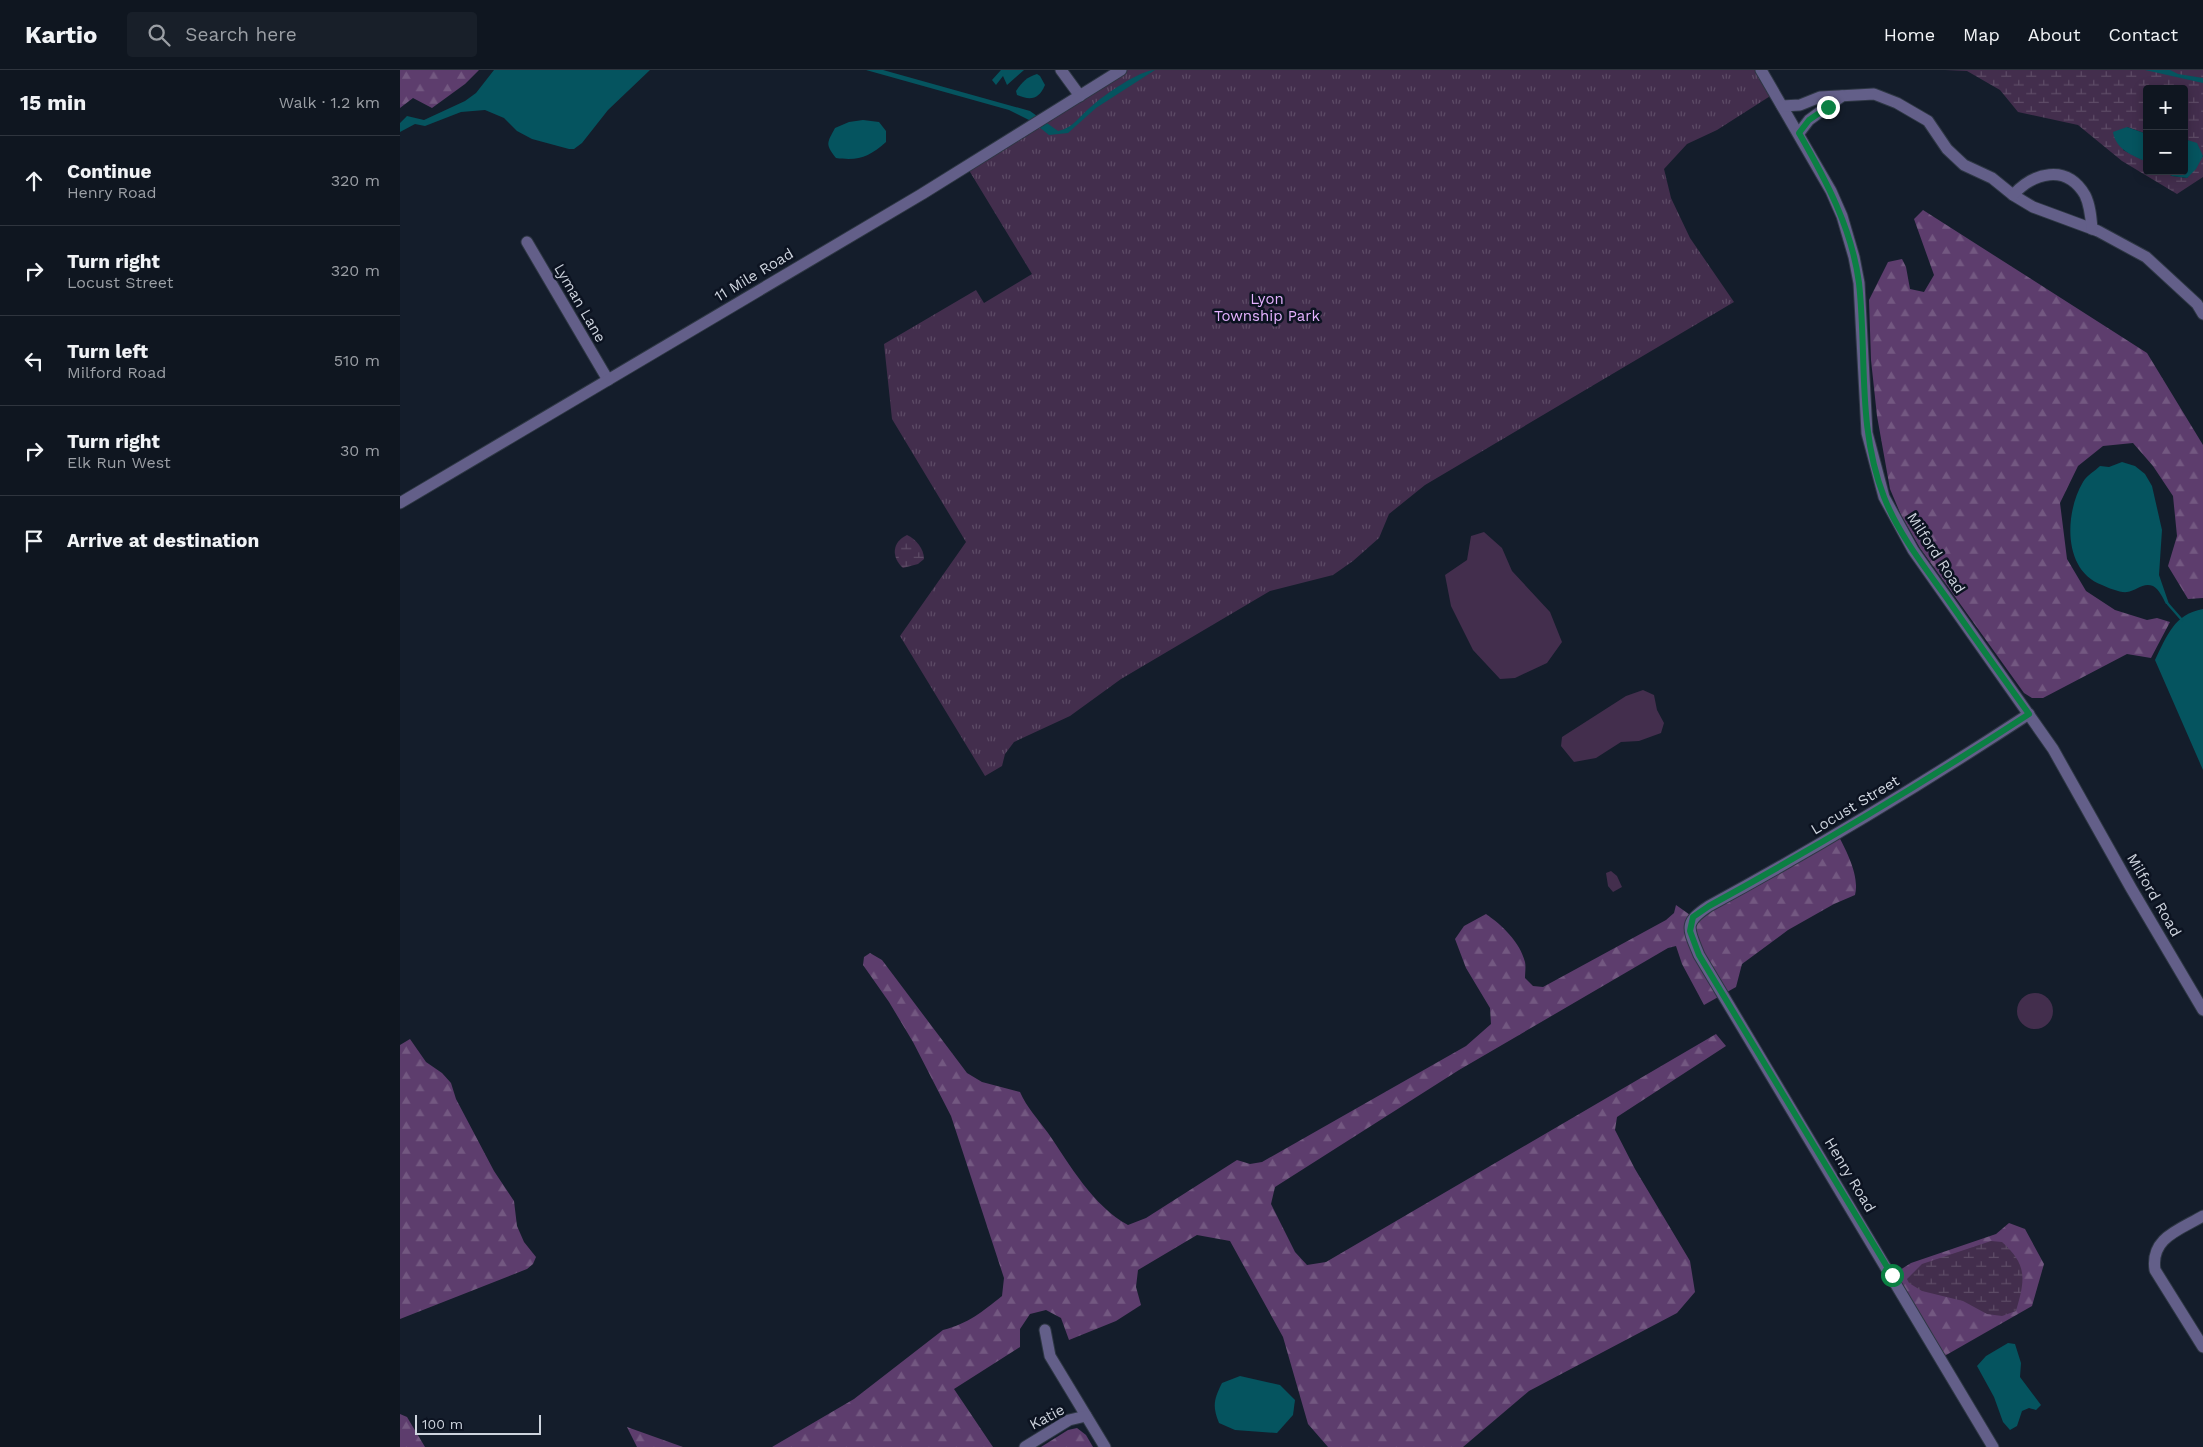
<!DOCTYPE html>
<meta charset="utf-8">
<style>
body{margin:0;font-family:"Work Sans",sans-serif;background:#181f29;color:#f1f3f6}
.controls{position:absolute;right:15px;top:15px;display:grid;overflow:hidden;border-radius:5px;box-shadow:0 2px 12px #0003}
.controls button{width:45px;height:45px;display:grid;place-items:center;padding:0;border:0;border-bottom:1px solid #2f353e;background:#0f1620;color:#f1f3f6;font:25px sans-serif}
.scale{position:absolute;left:15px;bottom:12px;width:126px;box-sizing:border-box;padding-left:5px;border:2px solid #ced4de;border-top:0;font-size:14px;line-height:18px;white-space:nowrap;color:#ced4de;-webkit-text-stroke:4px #0c1321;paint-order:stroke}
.stop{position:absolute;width:15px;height:15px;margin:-11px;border:4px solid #0b8043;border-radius:50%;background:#fff}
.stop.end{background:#0b8043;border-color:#fff;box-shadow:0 1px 5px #0008}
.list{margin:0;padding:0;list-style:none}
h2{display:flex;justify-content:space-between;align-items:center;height:65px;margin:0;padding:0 20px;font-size:21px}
h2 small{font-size:16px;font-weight:400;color:#9b9fa5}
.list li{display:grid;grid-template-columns:32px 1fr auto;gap:15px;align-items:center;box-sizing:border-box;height:90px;padding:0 20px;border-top:1px solid #2f353e}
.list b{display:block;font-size:19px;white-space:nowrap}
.list p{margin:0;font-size:16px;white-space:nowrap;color:#9b9fa5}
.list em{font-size:16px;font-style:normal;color:#9b9fa5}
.icon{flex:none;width:28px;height:28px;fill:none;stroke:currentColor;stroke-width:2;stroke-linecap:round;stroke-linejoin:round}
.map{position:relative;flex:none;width:1803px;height:1377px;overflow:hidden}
header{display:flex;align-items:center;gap:30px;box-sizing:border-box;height:70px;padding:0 25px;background:#0f1620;border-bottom:1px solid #2f353e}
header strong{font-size:24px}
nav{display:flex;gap:28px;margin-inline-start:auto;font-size:18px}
.search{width:350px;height:45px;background:#181f29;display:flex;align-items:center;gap:12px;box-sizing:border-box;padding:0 18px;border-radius:5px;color:#9b9fa5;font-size:19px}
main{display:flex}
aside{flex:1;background:#0f1620}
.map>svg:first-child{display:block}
.green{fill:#432e4d}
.forest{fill:url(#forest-firs)}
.wetland{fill:url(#wetland-marsh)}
.park{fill:url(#park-tufts)}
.water{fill:#05545f}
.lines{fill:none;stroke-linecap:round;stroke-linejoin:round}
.stream{stroke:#05545f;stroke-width:2.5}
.minor-casing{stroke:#2e3744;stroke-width:13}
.minor{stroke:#635f89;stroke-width:11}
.route{stroke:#0b8043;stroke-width:6}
.labels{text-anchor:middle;stroke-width:5;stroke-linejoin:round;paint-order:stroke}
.street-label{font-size:15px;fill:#ced4de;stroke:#0c1321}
.park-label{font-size:15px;fill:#e5b2ff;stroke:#0c1321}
</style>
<header>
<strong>Kartio</strong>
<div class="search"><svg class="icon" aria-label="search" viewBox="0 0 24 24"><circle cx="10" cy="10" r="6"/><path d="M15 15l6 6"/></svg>Search here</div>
<nav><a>Home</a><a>Map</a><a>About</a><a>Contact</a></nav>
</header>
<main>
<aside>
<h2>15 min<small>Walk · 1.2 km</small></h2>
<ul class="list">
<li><svg class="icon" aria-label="ahead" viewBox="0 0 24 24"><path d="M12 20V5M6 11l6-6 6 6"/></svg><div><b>Continue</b><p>Henry Road</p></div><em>320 m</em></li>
<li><svg class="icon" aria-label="right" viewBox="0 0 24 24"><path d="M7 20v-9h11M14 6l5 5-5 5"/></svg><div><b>Turn right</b><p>Locust Street</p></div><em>320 m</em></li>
<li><svg class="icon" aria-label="left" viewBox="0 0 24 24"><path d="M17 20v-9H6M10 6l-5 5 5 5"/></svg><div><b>Turn left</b><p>Milford Road</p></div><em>510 m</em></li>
<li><svg class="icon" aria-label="right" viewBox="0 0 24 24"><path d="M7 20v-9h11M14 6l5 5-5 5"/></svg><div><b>Turn right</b><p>Elk Run West</p></div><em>30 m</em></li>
<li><svg class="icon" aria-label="arrive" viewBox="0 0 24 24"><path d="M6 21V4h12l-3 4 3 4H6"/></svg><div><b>Arrive at destination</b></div></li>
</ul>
</aside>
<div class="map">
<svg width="1803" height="1377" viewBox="0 0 1803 1377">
<defs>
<pattern id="forest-firs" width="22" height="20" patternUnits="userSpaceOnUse" patternTransform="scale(1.25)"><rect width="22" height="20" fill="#5d3d6d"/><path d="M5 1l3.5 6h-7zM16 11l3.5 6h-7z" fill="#735881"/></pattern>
<pattern id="wetland-marsh" width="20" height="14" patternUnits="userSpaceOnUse" patternTransform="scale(1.25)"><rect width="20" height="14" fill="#432e4d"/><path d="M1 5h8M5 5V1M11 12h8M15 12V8" fill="none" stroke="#5d4b66"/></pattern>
<pattern id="park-tufts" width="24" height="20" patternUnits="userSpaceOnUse" patternTransform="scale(1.25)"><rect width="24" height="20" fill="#432e4d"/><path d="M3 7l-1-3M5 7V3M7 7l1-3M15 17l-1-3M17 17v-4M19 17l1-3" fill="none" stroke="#5d4b66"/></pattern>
</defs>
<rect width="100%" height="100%" fill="#141d2b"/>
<g class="green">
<path d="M1084,462L1102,478L1112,501L1150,542L1162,572L1147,593L1115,608L1100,609L1073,580L1051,536L1045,505L1067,490L1071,466Z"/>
<path d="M1243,620L1254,625L1257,640L1264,653L1261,663L1239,671L1221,672L1196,688L1174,692L1161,676L1162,667L1226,626Z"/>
<path d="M1211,801L1217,806L1222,817L1213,822L1208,816L1206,803Z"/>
<circle cx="1635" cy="941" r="18"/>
</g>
<g class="forest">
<path d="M0,0H79L65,14L32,38L13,28L0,38Z"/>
<path d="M1523,140L1747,283L1803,375V528L1788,529L1768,496L1777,466L1773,426L1753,396L1733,373L1703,376L1678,396L1660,433L1667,489L1686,521L1715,540L1747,550L1757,548L1770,552L1751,588L1727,584L1643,628H1632L1624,623L1520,478L1501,445L1490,419L1477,346L1471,290L1469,230L1488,192L1502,189L1506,197L1510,219L1524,222L1534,205L1514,149Z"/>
<path d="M1437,763C1446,780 1460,806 1455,825L1434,834L1388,860L1342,894L1336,917L1304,935L1282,894L1276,876L1268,878L1059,1000L875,1117L871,1134L895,1182L907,1195L926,1192L1316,964L1326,976L1217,1047L1215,1060L1235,1099L1290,1191L1295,1222L1277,1243L1129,1321L1063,1377H928L908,1354L883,1267L830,1171L797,1165L738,1200L736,1217L741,1235L716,1251L669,1270L661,1248L646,1240L630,1244L620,1259V1277L554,1319L593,1377H372L454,1329L543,1260C569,1253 582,1242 602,1226L604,1208L551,1046L513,972L489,932L463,895L464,887L470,883L482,890L567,1003L582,1012L620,1022C627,1038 638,1049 648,1063C670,1095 693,1136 728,1155L746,1148L837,1090L850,1094L862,1092L1066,976L1091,954L1090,938L1066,898L1055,869L1064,856L1086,844C1102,855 1120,872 1125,892C1126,897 1125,903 1125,908L1133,916L1143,917L1266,850L1274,843L1276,835L1293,847Z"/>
<path d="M10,969L26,992L42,1003L51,1013L56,1029L94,1101L114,1131L117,1156L124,1172L136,1187L133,1194L127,1199L0,1249V975Z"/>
<path d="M1609,1153L1625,1159L1644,1194L1632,1236L1541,1288L1492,1205L1511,1193L1596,1164Z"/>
<path d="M0,1344L7,1347L25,1377H0Z"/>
<path d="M227,1357L283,1377H237Z"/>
<path d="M677,1358L686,1365L693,1377H641L668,1360Z"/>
</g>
<g class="wetland">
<path d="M1545,0H1803V86L1787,69H1784V19H1747V64L1727,57L1723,80L1747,92V101H1763L1772,106L1787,108L1803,86V107L1777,124L1722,91L1678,55L1618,42L1600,20L1567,1Z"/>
<path d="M507,465C516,469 524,479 524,489L518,494L503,498C491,487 492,472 507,465Z"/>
<path d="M1591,1171L1602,1172C1628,1195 1625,1210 1616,1241L1602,1246L1587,1244L1563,1231L1522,1221L1509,1213L1507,1209L1522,1194Z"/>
</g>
<path class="park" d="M723,0H1361L1375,23L1317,60L1287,74L1264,99L1271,128L1290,168L1334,232L1025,415L989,444L979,468L953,491L933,505L870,521L721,609L670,646L614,672L605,684L602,696L585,706L500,566L566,472L492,349L484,274L576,220L584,233L632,204L567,97Z"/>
<g class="water">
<path d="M94,0H250L208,40L182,73L174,79H169L132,69L117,61L104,48L85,40L61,42L25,56L15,54L0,62V53L7,46L24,50L65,31L76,23Z"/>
<path d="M466,0H483L630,41L658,61C674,58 680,45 692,36C704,25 740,0 755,0L696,38L668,63L649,65L633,52L609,40Z"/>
<path d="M601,0H624L607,15L603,6L596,15L592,10Z"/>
<path d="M1745,0H1770L1778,4L1803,8V13Z"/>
<path d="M637,4L640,6L645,15C639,29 631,31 617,25L616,21C622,12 627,7 637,4Z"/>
<path d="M463,50L479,52L486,61V72C469,87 459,91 436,88C425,74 427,73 435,58L449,52Z"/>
<path d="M1727,57L1747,64V92C1732,85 1716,80 1713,62Z"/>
<path d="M1784,69L1797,73L1803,86L1796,99L1787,108L1772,106L1763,101H1784Z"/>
<path d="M1722,392L1735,396L1745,404L1752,416L1762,460L1759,505L1769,534H1766C1763,528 1759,519 1753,516C1743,512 1736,521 1727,522C1721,523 1708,518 1702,515C1662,500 1665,442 1683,412C1687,405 1695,401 1700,396L1709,397Z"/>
<path d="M1803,539V700L1755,590C1767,566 1774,544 1803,539Z"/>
<path d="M1608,1273L1615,1274L1621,1293L1620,1307L1641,1335L1636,1340L1629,1338L1622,1341L1617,1356L1610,1360L1603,1352L1594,1327L1577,1296L1586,1286Z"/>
<path d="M840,1306L880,1315L895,1330L893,1345L877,1363L835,1360L819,1353C812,1336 814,1329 822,1313Z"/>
</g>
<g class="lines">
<path class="stream" d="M1768,534L1782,550"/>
<g class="minor-casing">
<g id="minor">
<path d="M661,0L680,26"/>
<path d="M1361,0L1431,121L1442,146L1454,187L1459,213L1467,363L1484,427L1513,480L1653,679L1731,818L1803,940"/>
<path d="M1382,36L1400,35L1420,27L1474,24L1497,33L1528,51L1547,79L1564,95L1592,108L1613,125L1633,137L1698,161L1746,187L1797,234L1803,244"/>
<path d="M1399,63L1409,50L1442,26"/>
<path d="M1613,125C1633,103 1666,93 1685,125C1690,135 1691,147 1692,159"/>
<path d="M127,172L208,310"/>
<path d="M0,433L522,124L721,0"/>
<path d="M1803,1146C1779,1160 1750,1168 1755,1200L1803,1277"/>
<path d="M645,1260L650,1286L705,1377"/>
<path d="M625,1377L669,1350L686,1346"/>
<path d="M1593,1377L1299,885C1288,858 1283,853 1309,836C1418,777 1525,712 1629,644"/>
</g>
</g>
<use href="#minor" class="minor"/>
</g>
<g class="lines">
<path class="route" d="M1428,37L1409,50L1399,63C1426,110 1452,159 1459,213C1467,285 1457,358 1484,427C1498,463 1523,495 1546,527C1573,566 1601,605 1629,644C1525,712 1418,776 1309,836L1293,847L1290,861L1299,885L1492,1205"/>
</g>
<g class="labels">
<g class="street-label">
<text transform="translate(354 205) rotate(-31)" y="5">11 Mile Road</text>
<text transform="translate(180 233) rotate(60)" y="5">Lyman Lane</text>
<text transform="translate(1536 483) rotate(57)" y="5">Milford Road</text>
<text transform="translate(1455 735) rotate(-31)" y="5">Locust Street</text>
<text transform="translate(1754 825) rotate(60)" y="5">Milford Road</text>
<text transform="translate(1450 1105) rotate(59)" y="5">Henry Road</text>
<text transform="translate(647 1347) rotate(-28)" y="5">Katie</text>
</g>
<g class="park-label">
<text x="867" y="234">Lyon<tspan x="867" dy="17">Township Park</tspan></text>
</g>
</g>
</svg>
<div class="controls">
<button>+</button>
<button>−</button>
</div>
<div class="scale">100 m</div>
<div class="stop" style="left:1492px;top:1205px"></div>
<div class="stop end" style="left:1428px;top:37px"></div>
</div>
</main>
